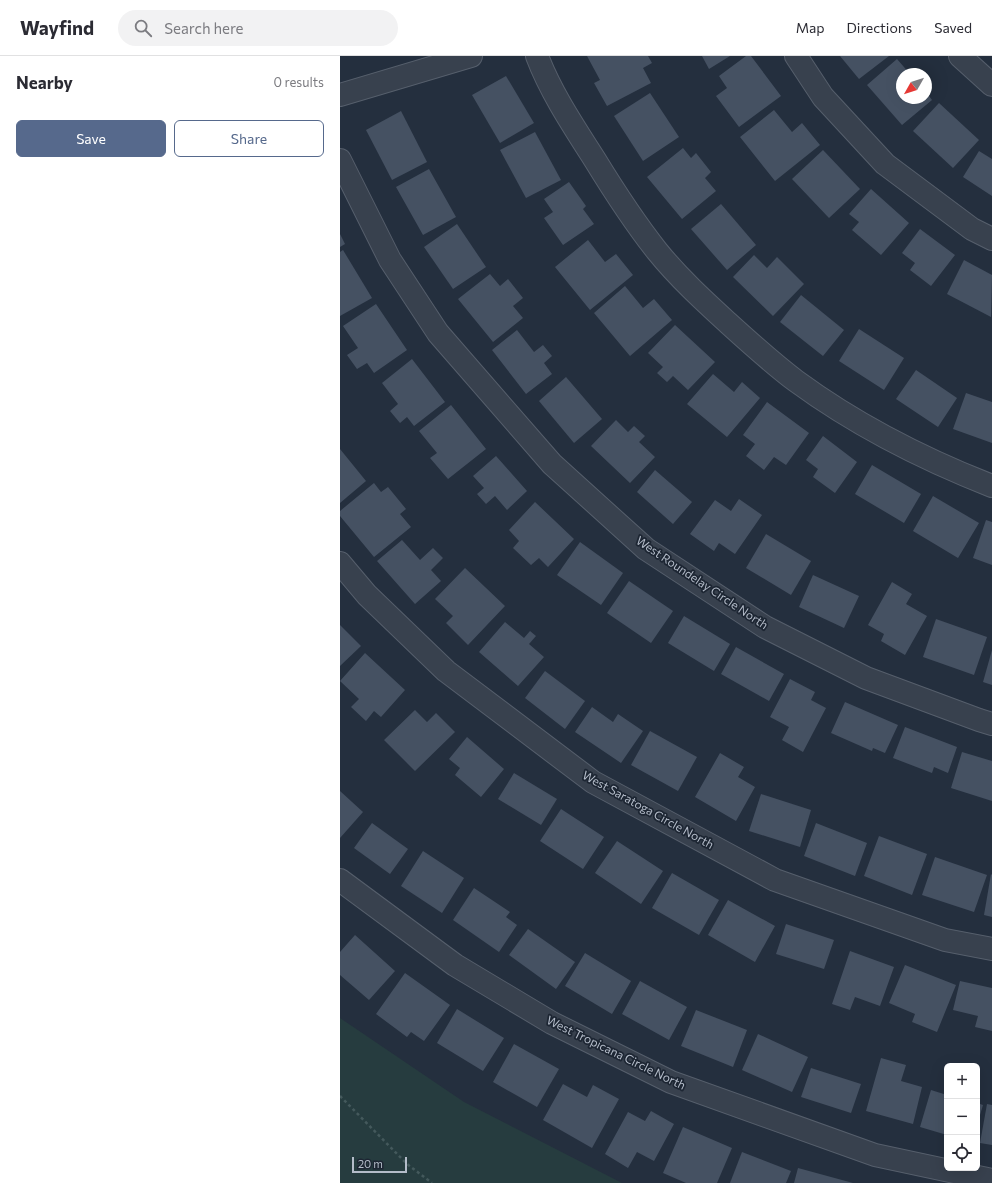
<!DOCTYPE html>
<meta charset="utf-8">
<style>
body{margin:0;font-family:Commissioner,sans-serif;background:#f2f2f3;color:#2b2b33}
.controls{position:absolute;right:12px;bottom:12px;display:grid;overflow:hidden;border-radius:6px;box-shadow:0 4px 16px #0002}
.controls button{width:36px;height:36px;display:grid;place-items:center;padding:0;border:0;border-bottom:1px solid #e1e1e2;background:#fff;color:#2b2b33;font:20px sans-serif}
.compass{position:absolute;left:556px;top:12px;width:36px;height:36px;border-radius:50%;background:#fff;box-shadow:0 4px 16px #0002;rotate:231deg}
.scale{position:absolute;left:12px;bottom:10px;width:55px;box-sizing:border-box;padding-left:4px;border:2px solid #b4bcc9;border-top:0;font-size:11px;line-height:14px;white-space:nowrap;color:#b4bcc9;-webkit-text-stroke:3px #1d2633;paint-order:stroke}
.list{margin:0;padding:0;list-style:none}
h2{display:flex;justify-content:space-between;align-items:center;height:52px;margin:0;padding:0 16px;font-size:17px}
h2 small{font-size:13px;font-weight:400;color:#7c7c81}
.actions{display:flex;gap:8px;padding:12px 16px}
.actions a{flex:1;padding:9px 0;border:1px solid #56698c;border-radius:6px;text-align:center;font-size:14px;color:#56698c}
.actions .main{background:#56698c;color:#fff}
.icon{flex:none;width:22px;height:22px;fill:none;stroke:currentColor;stroke-width:2;stroke-linecap:round;stroke-linejoin:round}
.map{position:relative;flex:none;width:652px;height:1127px;overflow:hidden}
header{display:flex;align-items:center;gap:24px;box-sizing:border-box;height:56px;padding:0 20px;background:#fff;border-bottom:1px solid #e1e1e2}
header strong{font-size:19px}
nav{display:flex;gap:22px;margin-inline-start:auto;font-size:14px}
.search{width:280px;height:36px;background:#f2f2f3;display:flex;align-items:center;gap:10px;box-sizing:border-box;padding:0 14px;border-radius:22px;color:#7c7c81;font-size:15px}
main{display:flex}
aside{flex:1;background:#fff}
.map>svg:first-child{display:block}
.green{fill:#263c3f}
.building{fill:#455162}
.lines{fill:none;stroke-linecap:round;stroke-linejoin:round}
.minor-casing{stroke:#565f6c;stroke-width:24}
.path{stroke:#44595c;stroke-width:2.5;stroke-dasharray:3 3;stroke-linecap:butt}
.minor{stroke:#38414e;stroke-width:22}
.labels{text-anchor:middle;stroke-width:3.5;stroke-linejoin:round;paint-order:stroke}
.street-label{font-size:12px;fill:#b4bcc9;stroke:#1d2633}
</style>
<header>
<strong>Wayfind</strong>
<div class="search"><svg class="icon" aria-label="search" viewBox="0 0 24 24"><circle cx="10" cy="10" r="6"/><path d="M15 15l6 6"/></svg>Search here</div>
<nav><a>Map</a><a>Directions</a><a>Saved</a></nav>
</header>
<main>
<aside>
<h2>Nearby<small>0 results</small></h2>
<ul class="list">
</ul>
<div class="actions"><a class="main">Save</a><a>Share</a></div>
</aside>
<div class="map">
<svg width="652" height="1127" viewBox="0 0 652 1127">
<rect width="100%" height="100%" fill="#242f3e"/>
<path class="green" d="M0,962L124,1046L282,1127H0Z"/>
<g class="building">
<path d="M247,0H308L312,7L303,12L311,27L267,50L254,27L260,24Z"/>
<path d="M362,0H390L369,13Z"/>
<path d="M406,0H411L441,40L399,71L376,40L387,32L379,20Z"/>
<path d="M500,0H549L519,23Z"/>
<path d="M557,3L570,18H562V42H586V36L592,44L562,69L527,29Z"/>
<path d="M166,20L194,67L160,87L132,39Z"/>
<path d="M310,37L339,81L303,105L274,60Z"/>
<path d="M599,47L639,84L613,112L573,75Z"/>
<path d="M434,54L452,76L462,67L480,89L435,125L400,81Z"/>
<path d="M61,55L87,106L52,124L26,74Z"/>
<path d="M195,76L221,124L186,142L160,94Z"/>
<path d="M343,92L351,102L356,97L371,116L365,122L376,135L342,163L307,121Z"/>
<path d="M483,94L520,133L489,162L452,123Z"/>
<path d="M639,95L652,103V140L623,121Z"/>
<path d="M89,113L116,161L83,179L56,131Z"/>
<path d="M229,126L246,150L243,153L254,168L223,189L204,162L213,156L204,143Z"/>
<path d="M531,133L569,167L541,199L512,174L519,166L509,158Z"/>
<path d="M381,148L416,189L387,214L351,173Z"/>
<path d="M117,168L146,211L113,233L84,191Z"/>
<path d="M580,173L615,199L591,230L570,214L575,207L562,197Z"/>
<path d="M0,178L5,188L0,191Z"/>
<path d="M248,184L265,206L276,198L293,219L250,254L215,211Z"/>
<path d="M3,194L32,242L0,260V196Z"/>
<path d="M414,199L427,212L437,201L464,228L433,260L393,221Z"/>
<path d="M624,204L652,219L651,261L607,238Z"/>
<path d="M150,218L160,230L168,223L183,242L173,250L183,262L153,286L118,243Z"/>
<path d="M285,230L303,252L314,243L332,264L290,300L254,257Z"/>
<path d="M461,239L504,274L483,300L440,266Z"/>
<path d="M36,248L67,294L34,317L27,307L17,313L7,299L18,292L3,270Z"/>
<path d="M335,269L375,306L348,334L333,320L327,326L317,317L323,311L308,297Z"/>
<path d="M519,273L564,302L544,334L499,305Z"/>
<path d="M177,274L194,296L203,289L212,300L204,307L212,318L186,338L152,294Z"/>
<path d="M72,303L105,346L74,370L67,361L60,367L50,355L58,348L42,327Z"/>
<path d="M576,314L617,342L598,371L556,343Z"/>
<path d="M373,318L394,336L402,326L420,342L387,381L347,348Z"/>
<path d="M226,321L262,363L234,387L199,345Z"/>
<path d="M626,337L652,346V387L613,373Z"/>
<path d="M427,346L469,377L446,409L434,401L424,414L406,400L415,388L403,379Z"/>
<path d="M111,349L146,393L108,423L90,402L97,397L79,375Z"/>
<path d="M276,364L288,376L294,370L305,380L299,386L315,401L290,427L251,390Z"/>
<path d="M483,380L517,406L495,437L473,421L478,413L466,404Z"/>
<path d="M0,393L26,425L0,447Z"/>
<path d="M156,400L187,435L167,454L155,440L146,448L137,438L144,432L133,420Z"/>
<path d="M532,409L581,438L564,467L515,438Z"/>
<path d="M315,414L352,446L333,468L297,436Z"/>
<path d="M34,427L41,436L48,431L66,453L60,458L71,471L34,501L0,460V455Z"/>
<path d="M593,440L639,467L618,502L573,475Z"/>
<path d="M399,443L422,459L395,498L379,487L374,495L350,478L375,444L391,455Z"/>
<path d="M195,446L234,483L208,511L199,502L191,509L173,492L179,485L169,474Z"/>
<path d="M646,464L652,466V509L633,502Z"/>
<path d="M426,478L471,505L451,539L406,512Z"/>
<path d="M62,484L80,504L93,492L103,502L91,514L101,525L75,548L37,505Z"/>
<path d="M240,486L283,517L261,549L217,519Z"/>
<path d="M125,512L165,550L128,589L106,567L113,560L95,543Z"/>
<path d="M473,519L519,540L504,572L459,551Z"/>
<path d="M289,525L333,555L311,587L267,557Z"/>
<path d="M552,526L572,538L566,548L587,560L565,599L541,585L544,578L528,569Z"/>
<path d="M344,560L390,588L374,615L328,587Z"/>
<path d="M596,563L647,581L634,619L583,601Z"/>
<path d="M165,566L184,582L190,575L196,580L189,588L204,601L178,630L139,596Z"/>
<path d="M0,569L21,590L0,610Z"/>
<path d="M396,591L444,618L429,645L381,618Z"/>
<path d="M652,594V629L643,626Z"/>
<path d="M25,597L65,634L41,661L34,655L26,665L11,651L19,643L0,625Z"/>
<path d="M205,615L245,645L225,673L185,642Z"/>
<path d="M450,623L475,636L471,644L486,652L463,696L442,684L449,671L430,661Z"/>
<path d="M505,646L558,669L545,697L533,692L532,695L491,677Z"/>
<path d="M252,651L273,666L278,658L303,675L281,707L235,676Z"/>
<path d="M75,654L87,666L96,657L115,676L75,715L44,684Z"/>
<path d="M565,671L617,691L608,717L594,711L592,717L553,702Z"/>
<path d="M310,675L357,701L338,735L291,709Z"/>
<path d="M127,681L164,713L141,741L115,719L120,712L109,703Z"/>
<path d="M622,696L652,705V745L611,732Z"/>
<path d="M380,697L404,711L398,721L415,731L396,765L355,741Z"/>
<path d="M174,717L217,743L201,769L158,743Z"/>
<path d="M0,735L23,756L0,782Z"/>
<path d="M421,738L471,754L460,791L409,775Z"/>
<path d="M221,753L264,781L243,813L200,785Z"/>
<path d="M32,767L68,793L50,818L14,792Z"/>
<path d="M476,767L527,787L515,820L464,800Z"/>
<path d="M539,780L587,798L572,839L524,820Z"/>
<path d="M277,785L323,815L301,848L255,817Z"/>
<path d="M83,795L124,822L102,857L61,830Z"/>
<path d="M595,801L647,819L634,856L582,839Z"/>
<path d="M332,817L379,844L359,879L312,852Z"/>
<path d="M651,818L652,819V861L644,859Z"/>
<path d="M134,832L170,856L166,861L177,869L159,896L113,864Z"/>
<path d="M388,844L435,870L415,906L368,879Z"/>
<path d="M446,868L494,884L484,913L436,898Z"/>
<path d="M188,873L235,906L216,933L169,899Z"/>
<path d="M15,879L55,915L29,944L0,919V896Z"/>
<path d="M510,895L554,911L540,950L515,941L510,954L492,948Z"/>
<path d="M245,897L291,925L272,958L225,930Z"/>
<path d="M565,909L616,929L597,976L572,966L575,958L549,947Z"/>
<path d="M65,917L110,949L84,985L71,976L67,981L36,958Z"/>
<path d="M300,925L347,951L329,984L282,958Z"/>
<path d="M620,925L652,932V975L635,971L638,960L613,954Z"/>
<path d="M117,953L164,982L143,1015L97,987Z"/>
<path d="M356,954L407,974L393,1011L341,990Z"/>
<path d="M418,978L468,1001L452,1036L402,1014Z"/>
<path d="M174,988L219,1013L197,1051L153,1026Z"/>
<path d="M541,1002L566,1009L561,1025L582,1031L573,1068L526,1055Z"/>
<path d="M471,1012L521,1028L511,1057L461,1041Z"/>
<path d="M223,1028L247,1041L253,1029L279,1043L252,1092L203,1064Z"/>
<path d="M591,1034L607,1039V1079L580,1071Z"/>
<path d="M637,1047L643,1049L637,1069Z"/>
<path d="M647,1048L652,1049V1089L640,1087Z"/>
<path d="M311,1055L334,1068L314,1105L297,1096L288,1112L265,1098L288,1056L305,1065Z"/>
<path d="M343,1071L392,1092L377,1127H346L323,1117Z"/>
<path d="M402,1096L451,1115L446,1127H390Z"/>
<path d="M458,1112L513,1127H454Z"/>
</g>
<g class="lines">
<g class="minor-casing">
<g id="minor">
<path d="M197,0C211,37 234,71 255,104C274,135 294,166 317,195C338,221 363,244 387,266C409,286 432,307 456,325C516,369 583,403 652,430"/>
<path d="M456,0L483,41L545,108L632,173L652,183"/>
<path d="M620,0L652,29"/>
<path d="M0,39L131,0"/>
<path d="M0,104L50,204L98,277L212,408L306,493L425,571L526,622L639,664L652,668"/>
<path d="M0,507L27,539L106,615L253,726L435,824L605,884L652,893"/>
<path d="M0,824L115,909L212,967L331,1026L535,1099L652,1124"/>
</g>
</g>
<path class="path" d="M0,1040L67,1108L92,1127"/>
<use href="#minor" class="minor"/>
</g>
<g class="labels">
<g class="street-label">
<text transform="translate(362 527) rotate(34)" y="4">West Roundelay Circle North</text>
<text transform="translate(308 754) rotate(29)" y="4">West Saratoga Circle North</text>
<text transform="translate(276 997) rotate(26)" y="4">West Tropicana Circle North</text>
</g>
</g>
</svg>
<div class="controls">
<button>+</button>
<button>−</button>
<button><svg class="icon" aria-label="locate" viewBox="0 0 24 24"><circle cx="12" cy="12" r="6"/><path d="M12 2v4M12 18v4M2 12h4M18 12h4"/></svg></button>
</div>
<svg class="compass" viewBox="-18 -18 36 36"><path d="M0-13l5 13h-10z" fill="#e53935"/><path d="M0 13l5-13h-10z" fill="#7c7c81"/></svg>
<div class="scale">20 m</div>
</div>
</main>
